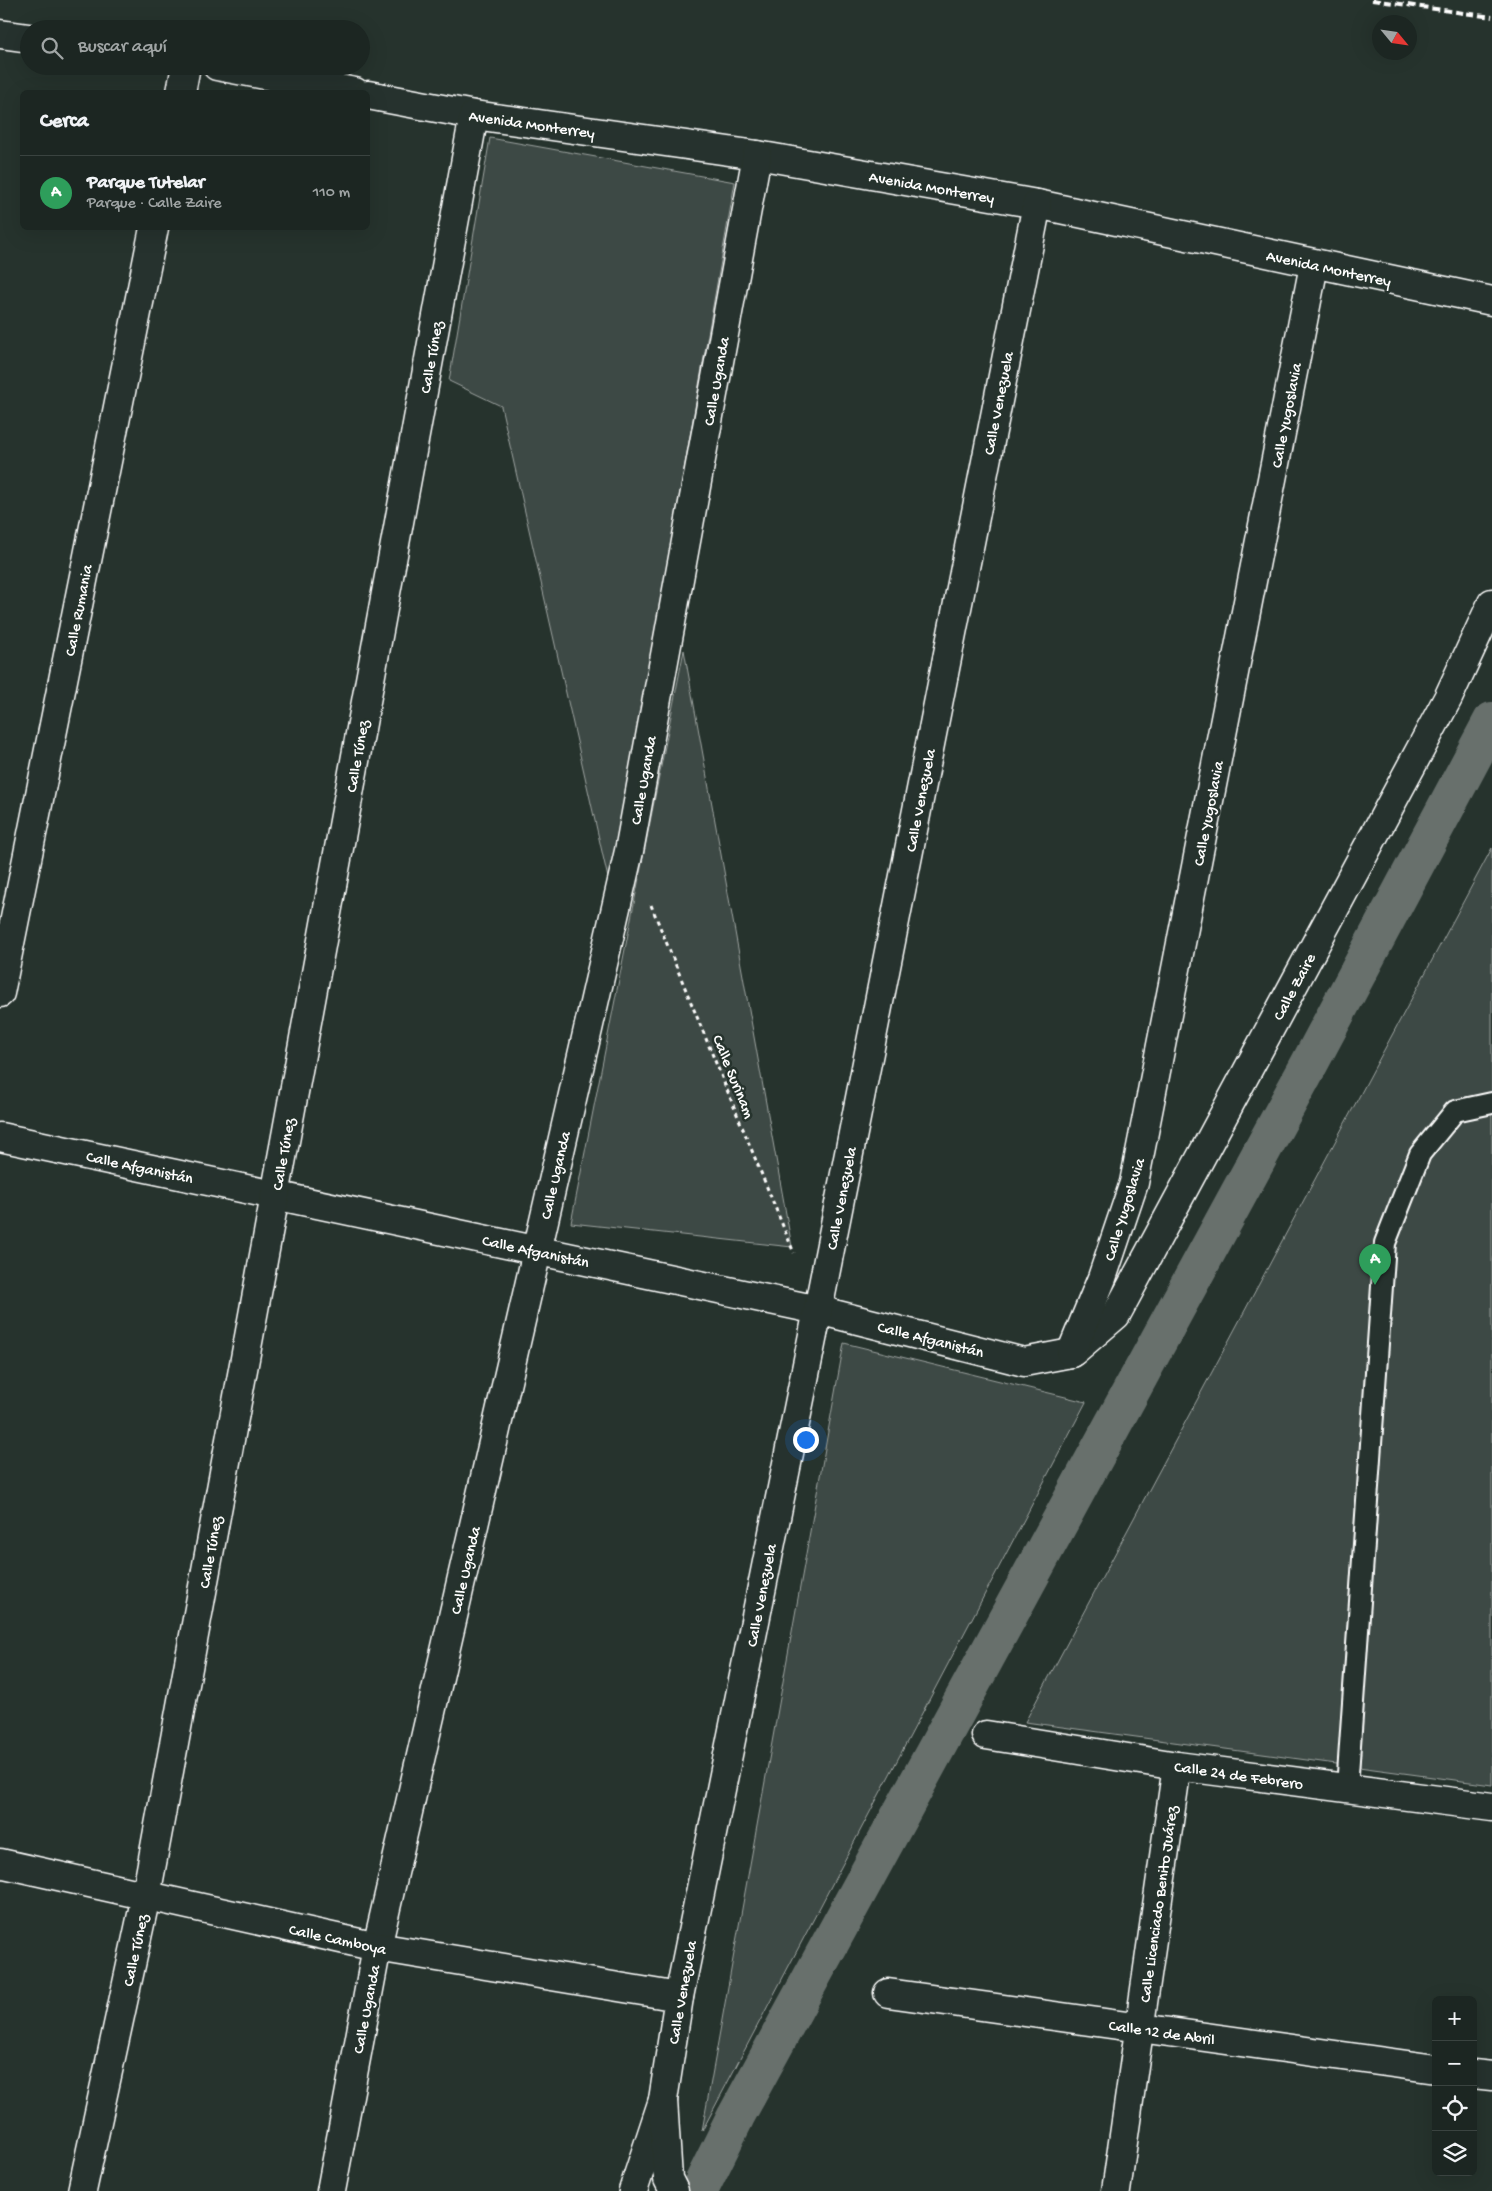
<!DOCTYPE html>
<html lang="es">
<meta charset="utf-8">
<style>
body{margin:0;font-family:"Gochi Hand",sans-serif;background:#29322f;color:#f1f3f6}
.controls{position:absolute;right:15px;bottom:15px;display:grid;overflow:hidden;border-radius:8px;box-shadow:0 5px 20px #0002}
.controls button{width:45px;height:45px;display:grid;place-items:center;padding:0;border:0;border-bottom:1px solid #3a4340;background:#1c2622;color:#f1f3f6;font:25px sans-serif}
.compass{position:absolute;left:1372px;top:15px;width:45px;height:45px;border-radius:50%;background:#1c2622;box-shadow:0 5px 20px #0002;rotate:119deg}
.you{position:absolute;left:805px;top:1439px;width:18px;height:18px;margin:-12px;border:4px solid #fff;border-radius:50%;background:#1a73e8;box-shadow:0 0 0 8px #1a73e833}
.badge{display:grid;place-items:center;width:32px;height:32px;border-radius:50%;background:#8bbbb9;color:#fff;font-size:16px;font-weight:700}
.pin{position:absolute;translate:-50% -41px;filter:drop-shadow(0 1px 2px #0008)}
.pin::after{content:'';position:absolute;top:26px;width:18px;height:15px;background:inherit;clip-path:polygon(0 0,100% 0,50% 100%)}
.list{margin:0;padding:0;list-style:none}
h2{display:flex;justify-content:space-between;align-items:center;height:65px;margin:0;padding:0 20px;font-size:21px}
h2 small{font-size:16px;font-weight:400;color:#a0a5a5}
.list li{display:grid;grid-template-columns:32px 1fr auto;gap:15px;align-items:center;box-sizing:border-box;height:75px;padding:0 20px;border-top:1px solid #3a4340}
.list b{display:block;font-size:19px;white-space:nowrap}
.list p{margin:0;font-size:16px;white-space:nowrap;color:#a0a5a5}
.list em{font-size:16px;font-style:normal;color:#a0a5a5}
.icon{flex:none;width:28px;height:28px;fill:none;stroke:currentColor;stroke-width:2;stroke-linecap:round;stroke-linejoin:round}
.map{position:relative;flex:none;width:1492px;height:2191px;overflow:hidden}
.search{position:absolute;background:#1c2622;box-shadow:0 5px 20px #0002;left:20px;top:20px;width:350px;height:55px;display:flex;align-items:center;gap:12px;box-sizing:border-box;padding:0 18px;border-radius:28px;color:#a0a5a5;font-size:19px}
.panel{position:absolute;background:#1c2622;box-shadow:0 5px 20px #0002;left:20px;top:90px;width:350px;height:140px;border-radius:8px}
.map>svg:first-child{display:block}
.green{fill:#3e4944;stroke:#9ea4a2}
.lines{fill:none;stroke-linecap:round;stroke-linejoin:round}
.canal{stroke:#67706c;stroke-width:38}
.service-casing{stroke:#fff;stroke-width:24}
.minor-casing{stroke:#fff;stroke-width:31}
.tertiary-casing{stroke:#fff;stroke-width:31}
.path{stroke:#fff;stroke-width:3;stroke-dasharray:4 4;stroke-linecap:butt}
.service{stroke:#26332d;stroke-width:20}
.minor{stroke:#26332d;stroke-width:28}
.tertiary{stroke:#26332d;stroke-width:28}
.rail{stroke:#fff;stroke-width:4;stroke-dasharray:8 4;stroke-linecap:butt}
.labels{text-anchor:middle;stroke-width:5;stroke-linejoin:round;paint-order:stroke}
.street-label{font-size:16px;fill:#fff;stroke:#26332d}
</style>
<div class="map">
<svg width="1492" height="2191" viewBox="0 0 1492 2191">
<rect width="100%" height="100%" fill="#26332d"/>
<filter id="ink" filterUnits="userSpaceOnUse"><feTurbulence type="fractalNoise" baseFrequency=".02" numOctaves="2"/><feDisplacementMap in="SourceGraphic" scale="10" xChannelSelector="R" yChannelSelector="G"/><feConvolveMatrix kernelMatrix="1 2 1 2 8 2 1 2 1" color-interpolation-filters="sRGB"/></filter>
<g filter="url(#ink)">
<g class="green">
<path d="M490,138L735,182L610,887L501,406L449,381Z"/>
<path d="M684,650L792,1247L571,1223Z"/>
<path d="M1492,848V1785L1025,1722Z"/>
<path d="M844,1343L1086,1402L702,2131Z"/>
</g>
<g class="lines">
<path class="canal" d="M699,2191L736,2116L1305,1072L1492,721"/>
<g class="service-casing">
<path id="service" d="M1347,1788L1385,1243L1420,1154L1455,1111L1492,1103"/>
</g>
<g class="minor-casing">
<g id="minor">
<path d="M0,34L29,38"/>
<path d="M217,66L355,92"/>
<path d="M181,92L186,66"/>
<path d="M368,95L474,115L757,155L1037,204L1492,301"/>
<path d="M0,993L154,228"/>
<path d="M0,1137L818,1310L1024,1362L1071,1353"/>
<path d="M1074,1351L1116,1315L1448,698L1492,603"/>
<path d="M1071,1353L1102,1278L1134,1183L1314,265"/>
<path d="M986,1735L1177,1766L1492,1807"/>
<path d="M888,1993L1436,2069"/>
<path d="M679,1997L818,1310L1037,204"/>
<path d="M1473,2074L1492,2076"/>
<path d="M82,2191L146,1896L474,115"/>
<path d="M331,2191L377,1947L629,851L757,155"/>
<path d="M633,2191L663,2100"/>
<path d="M1116,2191L1177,1766"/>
</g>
</g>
<g class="tertiary-casing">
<path id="tertiary" d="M0,1863L377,1947L679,1997L663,2100L668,2179L674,2191"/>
</g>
<path class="path" d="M651,905L794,1253"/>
<use href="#service" class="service"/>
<use href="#minor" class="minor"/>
<use href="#tertiary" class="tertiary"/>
<path class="rail" d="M1372,0L1492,17"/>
</g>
</g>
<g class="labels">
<g class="street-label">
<text transform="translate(532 123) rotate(8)" y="6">Avenida Monterrey</text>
<text transform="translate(932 186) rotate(10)" y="6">Avenida Monterrey</text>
<text transform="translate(1329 267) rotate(12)" y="6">Avenida Monterrey</text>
<text transform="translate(430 357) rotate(-80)" y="6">Calle Túnez</text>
<text transform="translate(715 381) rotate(-80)" y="6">Calle Uganda</text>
<text transform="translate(997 403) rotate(-79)" y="6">Calle Venezuela</text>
<text transform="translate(1285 415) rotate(-79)" y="6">Calle Yugoslavia</text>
<text transform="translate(77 610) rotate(-79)" y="6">Calle Rumania</text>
<text transform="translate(356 756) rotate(-80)" y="6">Calle Túnez</text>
<text transform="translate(642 780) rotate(-80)" y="6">Calle Uganda</text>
<text transform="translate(919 800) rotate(-79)" y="6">Calle Venezuela</text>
<text transform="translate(1207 813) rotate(-79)" y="6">Calle Yugoslavia</text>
<text transform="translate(1293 986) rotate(-62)" y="6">Calle Zaire</text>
<text transform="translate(735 1076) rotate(68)" y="6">Calle Surinam</text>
<text transform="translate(282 1154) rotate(-80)" y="6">Calle Túnez</text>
<text transform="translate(140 1166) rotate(12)" y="6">Calle Afganistán</text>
<text transform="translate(554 1175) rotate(-77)" y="6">Calle Uganda</text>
<text transform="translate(840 1198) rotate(-79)" y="6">Calle Venezuela</text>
<text transform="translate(1123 1209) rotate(-73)" y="6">Calle Yugoslavia</text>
<text transform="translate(536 1250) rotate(12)" y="6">Calle Afganistán</text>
<text transform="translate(931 1338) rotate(14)" y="6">Calle Afganistán</text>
<text transform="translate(209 1552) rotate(-80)" y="6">Calle Túnez</text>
<text transform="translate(464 1570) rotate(-77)" y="6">Calle Uganda</text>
<text transform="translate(760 1595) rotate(-79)" y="6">Calle Venezuela</text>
<text transform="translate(1239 1774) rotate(8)" y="6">Calle 24 de Febrero</text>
<text transform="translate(1157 1904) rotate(-82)" y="6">Calle Licenciado Benito Juárez</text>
<text transform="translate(338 1938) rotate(12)" y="6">Calle Camboya</text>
<text transform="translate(134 1950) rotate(-78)" y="6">Calle Túnez</text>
<text transform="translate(681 1992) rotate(-80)" y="6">Calle Venezuela</text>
<text transform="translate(365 2009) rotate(-79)" y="6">Calle Uganda</text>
<text transform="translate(1162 2031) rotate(8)" y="6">Calle 12 de Abril</text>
</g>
</g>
</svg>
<div class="controls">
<button>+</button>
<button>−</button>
<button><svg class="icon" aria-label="locate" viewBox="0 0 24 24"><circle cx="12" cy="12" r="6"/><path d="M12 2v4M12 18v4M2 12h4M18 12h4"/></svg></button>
<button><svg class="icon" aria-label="layers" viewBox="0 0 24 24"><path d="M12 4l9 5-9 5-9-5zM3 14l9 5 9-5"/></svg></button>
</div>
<svg class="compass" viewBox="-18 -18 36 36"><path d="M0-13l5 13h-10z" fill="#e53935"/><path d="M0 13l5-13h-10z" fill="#a0a5a5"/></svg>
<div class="you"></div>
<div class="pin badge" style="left:1375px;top:1285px;background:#2e9e5b">A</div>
<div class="search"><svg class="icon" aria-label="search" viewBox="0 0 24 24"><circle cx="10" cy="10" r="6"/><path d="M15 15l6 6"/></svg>Buscar aquí</div>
<section class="panel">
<h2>Cerca<small></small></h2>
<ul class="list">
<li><span class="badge" style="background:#2e9e5b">A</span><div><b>Parque Tutelar</b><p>Parque · Calle Zaire</p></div><em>110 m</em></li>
</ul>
</section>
</div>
